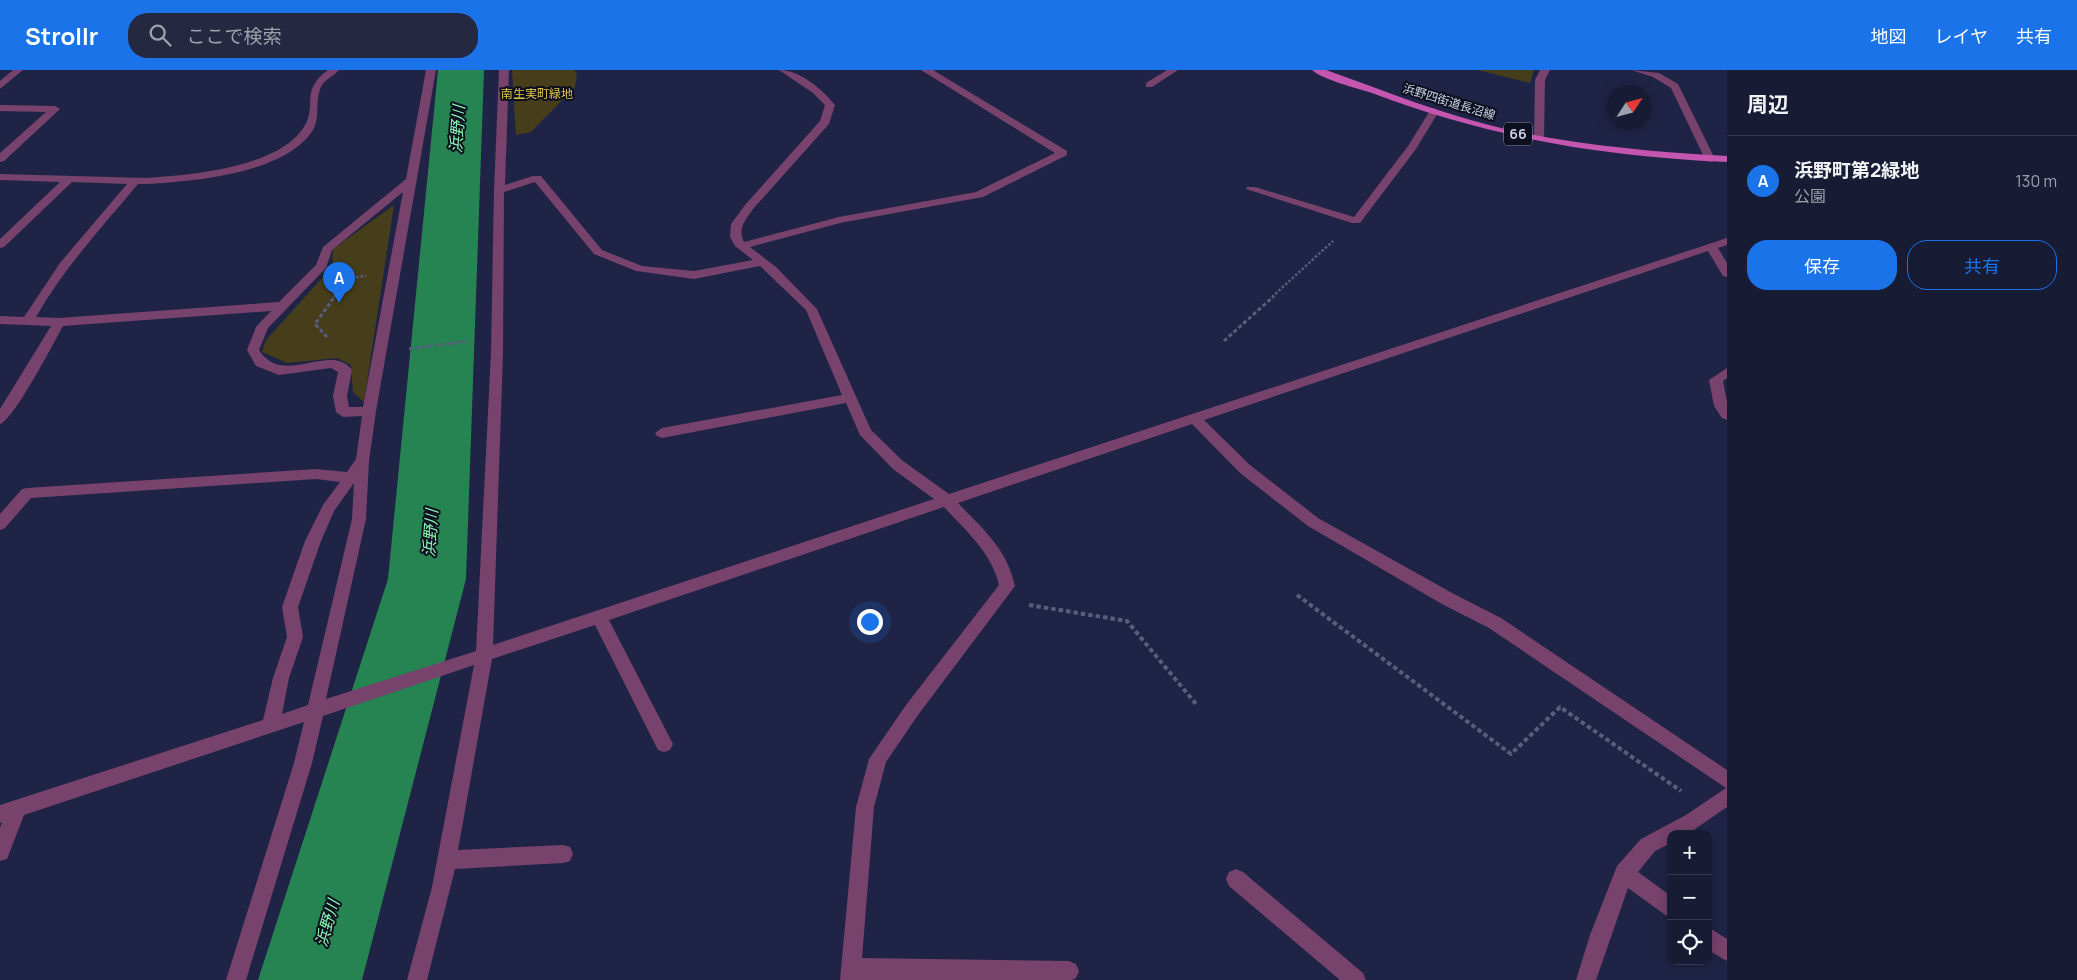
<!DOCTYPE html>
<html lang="ja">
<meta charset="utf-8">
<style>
body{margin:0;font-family:Manrope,"Noto Sans JP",sans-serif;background:#242840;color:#f1f3f6}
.controls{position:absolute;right:15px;bottom:15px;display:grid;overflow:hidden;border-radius:10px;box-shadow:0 2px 12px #0003}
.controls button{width:45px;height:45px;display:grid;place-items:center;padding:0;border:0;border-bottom:1px solid #36394f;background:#171b34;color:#f1f3f6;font:25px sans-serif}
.compass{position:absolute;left:1607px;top:15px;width:45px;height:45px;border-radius:50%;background:#171b34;box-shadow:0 2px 12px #0003;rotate:54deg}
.you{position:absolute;left:869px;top:551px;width:18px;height:18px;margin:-12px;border:4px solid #fff;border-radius:50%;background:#1a73e8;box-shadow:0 0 0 8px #1a73e833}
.badge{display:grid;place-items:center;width:32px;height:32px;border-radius:50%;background:#1a73e8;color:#fff;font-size:16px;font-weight:700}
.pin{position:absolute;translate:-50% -41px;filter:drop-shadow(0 1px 2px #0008)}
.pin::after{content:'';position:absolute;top:26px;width:18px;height:15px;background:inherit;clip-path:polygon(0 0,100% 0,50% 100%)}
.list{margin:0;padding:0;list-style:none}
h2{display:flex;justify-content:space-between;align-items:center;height:65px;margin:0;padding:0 20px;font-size:21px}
h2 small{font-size:16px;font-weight:400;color:#9ea1ac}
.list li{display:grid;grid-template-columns:32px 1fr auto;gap:15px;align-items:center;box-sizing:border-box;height:90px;padding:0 20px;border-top:1px solid #36394f}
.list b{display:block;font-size:19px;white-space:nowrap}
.list p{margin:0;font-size:16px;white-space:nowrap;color:#9ea1ac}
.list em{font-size:16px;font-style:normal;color:#9ea1ac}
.actions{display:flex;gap:10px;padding:15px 20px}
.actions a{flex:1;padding:11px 0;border:1px solid #1a73e8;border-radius:20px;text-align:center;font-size:18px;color:#1a73e8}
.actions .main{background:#1a73e8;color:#fff}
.icon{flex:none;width:28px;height:28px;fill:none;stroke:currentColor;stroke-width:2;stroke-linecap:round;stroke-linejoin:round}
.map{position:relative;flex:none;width:1727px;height:910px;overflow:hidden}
header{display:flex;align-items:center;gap:30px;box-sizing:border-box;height:70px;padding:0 25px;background:#1a73e8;color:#fff}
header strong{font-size:24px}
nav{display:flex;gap:28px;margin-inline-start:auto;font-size:18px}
.search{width:350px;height:45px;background:#242840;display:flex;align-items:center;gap:12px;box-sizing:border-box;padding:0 18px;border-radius:20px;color:#9ea1ac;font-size:19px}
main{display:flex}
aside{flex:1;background:#171b34}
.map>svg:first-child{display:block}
.green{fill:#463d1a}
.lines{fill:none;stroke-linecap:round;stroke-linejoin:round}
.river{fill:#268452;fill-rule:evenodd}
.path-far2{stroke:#585d7b;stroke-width:2.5;stroke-dasharray:2.5 2;stroke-linecap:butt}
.path-far1{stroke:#585d7b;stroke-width:3;stroke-dasharray:4 2.5;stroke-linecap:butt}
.path{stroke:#585d7b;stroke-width:4;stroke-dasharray:4.5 3;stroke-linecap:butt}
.lane{fill:#77426c;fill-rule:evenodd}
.street{fill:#77426c;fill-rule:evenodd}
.primary{fill:#c556b0;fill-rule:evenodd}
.labels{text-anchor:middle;stroke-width:4;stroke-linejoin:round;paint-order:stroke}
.far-park-label{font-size:12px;fill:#e2c44b;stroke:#0d0f1e}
.far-street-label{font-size:12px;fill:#ccd1e7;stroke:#0d0f1e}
.shield{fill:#0d0f1e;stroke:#9397ab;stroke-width:1}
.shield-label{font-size:14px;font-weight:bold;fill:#ccd1e7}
.water-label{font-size:16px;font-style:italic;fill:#89f9b4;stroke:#0d0f1e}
</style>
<header>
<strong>Strollr</strong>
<div class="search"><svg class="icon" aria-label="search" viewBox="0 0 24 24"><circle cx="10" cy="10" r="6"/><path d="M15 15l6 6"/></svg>ここで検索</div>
<nav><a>地図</a><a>レイヤ</a><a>共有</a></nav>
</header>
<main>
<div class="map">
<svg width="1727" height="910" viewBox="0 0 1727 910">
<rect width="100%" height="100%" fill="#1f2446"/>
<g class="green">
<path d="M512,0H574L577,4L575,17L531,62L516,65Z"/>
<path d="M1478,0H1534L1530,13Z"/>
<path d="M394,135L364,332L353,322L351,295L337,288L287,293L262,282L266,270L332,197L333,179Z"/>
</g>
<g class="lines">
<path class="river" d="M438,0H484L466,509L362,910H258L388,509Z"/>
<g class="path-far2">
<path d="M347,208L366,206"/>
<path d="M334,227L340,219"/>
<path d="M1272,227L1333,171"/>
</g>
<g class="path-far1">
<path d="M327,267L315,254L335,226"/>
<path d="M1224,271L1274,226"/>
<path d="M409,279L469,271"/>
</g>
<g class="path">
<path d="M1297,525L1511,684L1560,637L1681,721"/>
<path d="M1029,535L1127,551L1196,634"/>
</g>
<path class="lane" d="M328,0H339C334,6 326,9 322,15C314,29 321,46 313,60C285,104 194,111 147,114L142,111L147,108C191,105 278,98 304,57C318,35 299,21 328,0Z"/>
<g class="street">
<path d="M13,0H23L0,19V11Z"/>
<path d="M426,0H436L376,341L369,391L366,449L326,629L476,581L491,283L494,120L499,0H509L505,115L533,106H541L602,180L642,196L694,201L753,190L735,176L730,167L731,154L745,135L820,51L825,35L813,23L779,0C800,0 822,19 835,35L829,54L753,139C746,149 737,159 744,172L839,147L976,122L1055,83L921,0H933L1067,81V85L983,127L840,153L750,177L776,197L817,239L871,360L903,391L949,424L1727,168V175L1718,178L1727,193V207L1723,206L1708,181L1204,350L1250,395L1318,448L1454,524L1501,548L1727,700V737L1688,764H1671V773L1655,781L1638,802L1671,826V849L1628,818L1596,910H1576L1590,865L1617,796L1641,769L1686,745L1726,718L1489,558L1442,534L1308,456L1240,403L1192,354L958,433C983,459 1007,479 1015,516L918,645L886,692L874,737L862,888L1069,891L1076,894L1079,901L1076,908L1072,910H840L856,737L869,689L906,635L999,515C992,483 966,461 944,437L609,550L673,674L670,680L664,682L658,680L595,555L492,589L458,780L563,775L570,777L573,784L570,791L563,793L455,799L427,910H407L432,817L474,595L323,646L312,693L246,910H226L294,693L304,652L24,745L7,789L0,791V758L2,752L0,753V735L263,650L273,608L287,567L282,537L305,471L323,435L340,412L316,409L31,428L5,458L0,460V444L22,419L27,418L316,399L347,402L356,389L362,346L343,347L336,342L333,326L338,302L331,298L279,305L256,296L247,280L256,257L271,241L63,256C54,272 14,350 0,354V339L51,256L0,254V246L24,247L60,193L127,114L72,112L4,177L0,178V169L60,112L0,110V104L147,108L152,111L147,114H138C102,157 64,198 36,247L59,248L279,232L316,195L323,177L406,109ZM535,112L594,184L636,201L694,209L760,196L806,240L842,325L662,358L655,363L657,366L662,368L846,333L860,365L893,399L934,429L493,575L503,283L504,122ZM403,122L363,337H349L347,326L352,300C331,271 283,318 259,280L268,258L326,198L332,180ZM354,413L352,449L308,635L282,644L289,608L303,567L298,537L321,471L334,441Z"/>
<path d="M1167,0H1178L1152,17H1146V13Z"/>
<path d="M1540,0H1550L1545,10L1544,68L1539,71L1534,68L1535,10Z"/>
<path d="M1631,0L1659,3L1678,14L1715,89L1714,91L1710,92L1705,89L1671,18L1653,7Z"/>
<path d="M0,35L55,36L60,39L4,91L0,92V83L46,42L0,41Z"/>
<path d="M1434,38L1439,41L1416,79L1360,153H1352L1246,119L1247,117H1255L1354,147L1408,76L1431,39Z"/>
<path d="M1727,298V308L1723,311L1727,332V350L1722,348L1714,336L1709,310Z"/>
<path d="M1236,799L1243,802L1363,903L1366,910H1340L1229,816L1226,809L1229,802Z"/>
<path d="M1708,857L1727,869V891L1708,880Z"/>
</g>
<path class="primary" d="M1312,0H1326C1385,21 1444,45 1505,59C1578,75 1653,82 1727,86V92C1599,86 1492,68 1372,23C1357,18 1323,10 1312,0Z"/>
</g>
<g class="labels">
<g class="far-park-label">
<text x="537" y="28">南生実町緑地</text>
</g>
<g class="far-street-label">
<text transform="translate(1449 32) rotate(17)" y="4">浜野四街道長沼線</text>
</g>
<rect class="shield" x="1504" y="52.5" width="28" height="23" rx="4"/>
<g class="shield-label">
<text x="1518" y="69">66</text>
</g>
<g class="water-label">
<text transform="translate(457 59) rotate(-86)" y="6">浜野川</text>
<text transform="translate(430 463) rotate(-86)" y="6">浜野川</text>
<text transform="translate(327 853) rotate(-74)" y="6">浜野川</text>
</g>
</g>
</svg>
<div class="controls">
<button>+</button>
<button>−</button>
<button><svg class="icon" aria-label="locate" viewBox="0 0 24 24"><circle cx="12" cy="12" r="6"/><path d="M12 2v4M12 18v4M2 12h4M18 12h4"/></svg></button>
</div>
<svg class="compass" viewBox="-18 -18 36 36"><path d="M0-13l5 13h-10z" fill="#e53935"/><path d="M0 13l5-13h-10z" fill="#9ea1ac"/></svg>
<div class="you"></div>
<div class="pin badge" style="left:339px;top:233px">A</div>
</div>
<aside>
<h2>周辺<small></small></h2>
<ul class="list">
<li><span class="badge">A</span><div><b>浜野町第2緑地</b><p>公園</p></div><em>130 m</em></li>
</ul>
<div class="actions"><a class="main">保存</a><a>共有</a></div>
</aside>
</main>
